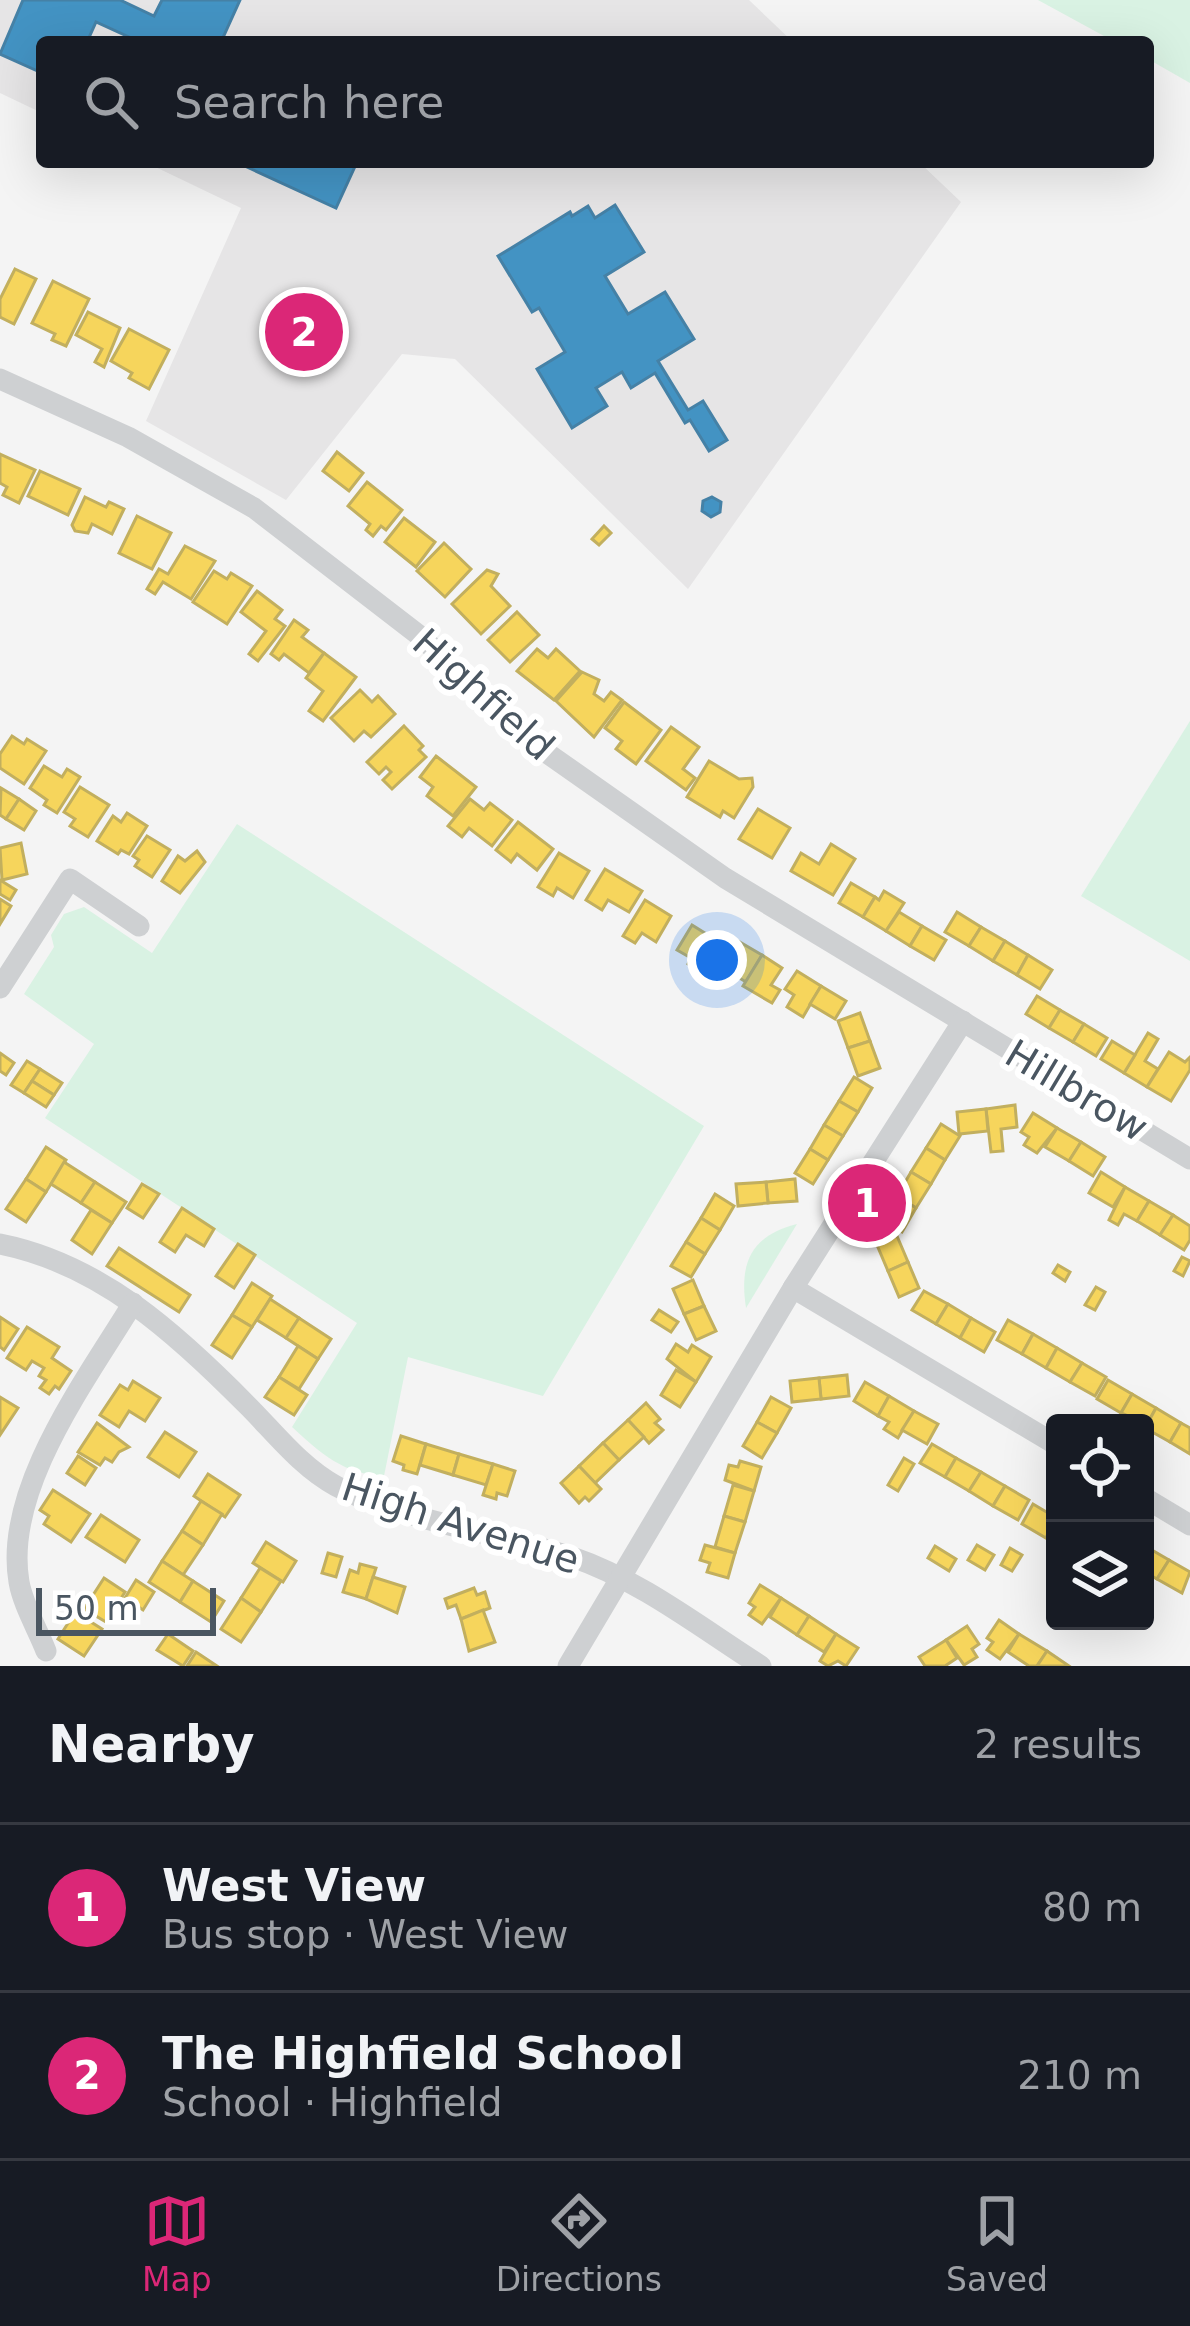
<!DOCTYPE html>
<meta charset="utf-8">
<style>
body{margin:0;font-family:"DejaVu Sans",sans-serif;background:#20242c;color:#f1f3f6}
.controls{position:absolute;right:36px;bottom:36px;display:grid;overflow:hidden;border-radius:12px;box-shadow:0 12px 48px #0002}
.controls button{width:108px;height:108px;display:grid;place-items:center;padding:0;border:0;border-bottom:3px solid #363941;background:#171b24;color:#f1f3f6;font:60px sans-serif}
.scale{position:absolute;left:36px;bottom:30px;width:180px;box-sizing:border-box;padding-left:12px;border:6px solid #4a5661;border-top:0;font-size:33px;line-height:42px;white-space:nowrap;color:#4a5661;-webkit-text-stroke:9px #fff;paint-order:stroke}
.you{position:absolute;left:717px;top:960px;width:42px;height:42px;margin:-30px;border:9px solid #fff;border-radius:50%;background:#1a73e8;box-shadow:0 0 0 18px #1a73e833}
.badge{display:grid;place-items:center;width:78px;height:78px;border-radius:50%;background:#db2777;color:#fff;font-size:39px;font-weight:700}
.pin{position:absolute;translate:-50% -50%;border:6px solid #fff;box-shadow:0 3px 12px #0006}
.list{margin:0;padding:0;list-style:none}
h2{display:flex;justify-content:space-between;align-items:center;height:156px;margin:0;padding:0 48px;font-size:51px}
h2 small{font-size:39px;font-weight:400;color:#9ea1a6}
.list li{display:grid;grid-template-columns:78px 1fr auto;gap:36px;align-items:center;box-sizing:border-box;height:168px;padding:0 48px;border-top:3px solid #363941}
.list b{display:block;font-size:45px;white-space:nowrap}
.list p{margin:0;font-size:39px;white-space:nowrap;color:#9ea1a6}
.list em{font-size:39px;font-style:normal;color:#9ea1a6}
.icon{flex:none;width:66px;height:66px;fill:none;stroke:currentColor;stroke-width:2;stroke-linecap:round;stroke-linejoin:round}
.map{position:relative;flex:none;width:1190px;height:1666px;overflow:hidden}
.search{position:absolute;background:#171b24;box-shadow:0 12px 48px #0002;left:36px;right:36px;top:36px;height:132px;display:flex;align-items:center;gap:30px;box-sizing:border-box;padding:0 42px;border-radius:12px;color:#9ea1a6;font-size:45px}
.sheet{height:492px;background:#171b24}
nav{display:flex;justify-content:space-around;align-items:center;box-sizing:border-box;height:168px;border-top:3px solid #363941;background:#171b24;font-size:33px;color:#9ea1a6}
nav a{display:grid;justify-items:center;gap:6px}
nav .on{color:#db2777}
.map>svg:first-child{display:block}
.education{fill:#e6e5e6}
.green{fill:#d9f2e3}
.homes{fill:#f6d55c;stroke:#c2af5e;stroke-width:3}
.schools{fill:#4393c3;stroke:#4581a6;stroke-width:3}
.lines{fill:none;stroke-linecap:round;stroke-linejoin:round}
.minor{stroke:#ced0d2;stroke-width:21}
.labels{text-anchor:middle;stroke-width:12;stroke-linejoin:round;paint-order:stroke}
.street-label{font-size:39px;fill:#4a5661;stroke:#fff}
</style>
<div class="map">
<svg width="1190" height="1666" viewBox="0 0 1190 1666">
<rect width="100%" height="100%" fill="#f4f4f4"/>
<g class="education">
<path d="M0,0H749L793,42H42V113L0,93Z"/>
<path d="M145,162H919L961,202L688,589L455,359L402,354L286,500L146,421L241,208Z"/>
</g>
<g class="green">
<path d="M1038,0H1190V83L1148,59V42H1115Z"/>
<path d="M1190,721V961L1081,896Z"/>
<path d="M237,824L704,1126L543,1396L408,1357L384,1476C345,1475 320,1453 292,1427L357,1323L45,1118L94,1044L24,994L54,947L51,935L64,914L84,907L152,953Z"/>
<path d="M797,1224L746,1308C739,1262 751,1236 797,1224Z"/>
</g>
<g class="homes">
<path d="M15,269L36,279L14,324L0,317V299Z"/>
<path d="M53,281L89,299L66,346L52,340L55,334L32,323Z"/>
<path d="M88,312L120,328L104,367L95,362L102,349L76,335Z"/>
<path d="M129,329L169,350L149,389L129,378L132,373L111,361Z"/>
<path d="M337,452L363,473L349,491L323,471Z"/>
<path d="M0,454L35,470L19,503L3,495L7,487L0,483Z"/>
<path d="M40,471L80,489L68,515L28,496Z"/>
<path d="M367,482L402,510L386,530L381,526L373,536L366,530L370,524L348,506Z"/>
<path d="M85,497L106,507L109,502L124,509L112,534L92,524L88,533L75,531L72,525Z"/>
<path d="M137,516L171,533L152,569L119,553Z"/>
<path d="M404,518L435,542L416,567L385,542Z"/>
<path d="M604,526L611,533L599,545L592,539Z"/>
<path d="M444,543L471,569L445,597L417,571Z"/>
<path d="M185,546L215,561L191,599L163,582L155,594L147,589L159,569L168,574Z"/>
<path d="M487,570L498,574L491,586L510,606L481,634L452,604Z"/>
<path d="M214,571L227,579L231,573L252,586L227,624L193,602Z"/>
<path d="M257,591L282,610L275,619L285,626L258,661L249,654L266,631L241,612Z"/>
<path d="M517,612L539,635L510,662L488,640Z"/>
<path d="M294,620L308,630L302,637L324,653L309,673L284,654L279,660L271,654Z"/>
<path d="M537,649L548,658L556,649L580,671L554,700L517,671Z"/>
<path d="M324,653L356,677L323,721L309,711L323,691L306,678Z"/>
<path d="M582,672L599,680L594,694L604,701L611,692L622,700L594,737L556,701Z"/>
<path d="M360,690L372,702L378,696L395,714L371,737L364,731L354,741L331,718Z"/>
<path d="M624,702L661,730L636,764L616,749L622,741L605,728Z"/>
<path d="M404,726L423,746L419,750L426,757L392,789L383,780L391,772L386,767L379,774L367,762Z"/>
<path d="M671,727L699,747L683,769L695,778L686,790L646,761Z"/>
<path d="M12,736L24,744L27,739L46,751L24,784L0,768V754Z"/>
<path d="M436,756L476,787L453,816L427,796L433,787L420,777Z"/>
<path d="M709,761L739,779L752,778L753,787L734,818L723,811L720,817L687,797Z"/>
<path d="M44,766L62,777L67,769L80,777L57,813L44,805L47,800L30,788Z"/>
<path d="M80,787L109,805L88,837L70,826L75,819L64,812Z"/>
<path d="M1,788L19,799L6,819L0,815Z"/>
<path d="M19,799L36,811L24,830L6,819Z"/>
<path d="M470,799L484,810L490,803L512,820L492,846L469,828L462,837L448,826Z"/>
<path d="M758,809L790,828L772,858L739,839Z"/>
<path d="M127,813L147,826L129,854L121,850L118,854L97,841L113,816L121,822Z"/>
<path d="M518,822L553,849L537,870L517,854L511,862L496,850Z"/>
<path d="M147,836L170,850L152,877L135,866L139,860L133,856Z"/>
<path d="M21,843L27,874L2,880L0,848Z"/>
<path d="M831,844L855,859L833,895L791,871L801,853L819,864Z"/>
<path d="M197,851L205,862L180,893L162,881L178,856L185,861Z"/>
<path d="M559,853L589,871L573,898L557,888L553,896L538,887Z"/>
<path d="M605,869L642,891L629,912L608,900L602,910L586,900Z"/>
<path d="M0,880L16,890L10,900L0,894Z"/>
<path d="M851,883L875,897L863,917L839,903Z"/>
<path d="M884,891L904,903L886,931L863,917L875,897L879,900Z"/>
<path d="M0,899L11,906L0,924Z"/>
<path d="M645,900L671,916L656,942L642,933L635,943L623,936Z"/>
<path d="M899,912L922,926L910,946L886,931Z"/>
<path d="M957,912L981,927L969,946L945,932Z"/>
<path d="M692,925L721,943L703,974L688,964L691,958L677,950Z"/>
<path d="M922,926L946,940L934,960L910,946Z"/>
<path d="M981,927L1005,941L993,961L969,946Z"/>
<path d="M733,938L762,955L746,982L718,965Z"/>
<path d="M1005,941L1028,955L1017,975L993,961Z"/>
<path d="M762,955L782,968L771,985L780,990L772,1003L743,986Z"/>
<path d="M1028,955L1052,970L1040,989L1017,975Z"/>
<path d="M797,971L821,986L803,1017L787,1007L794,995L785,989Z"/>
<path d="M821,986L846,1001L835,1019L810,1004Z"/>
<path d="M1037,996L1060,1010L1049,1028L1026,1014Z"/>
<path d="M1060,1010L1084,1024L1073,1042L1049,1028Z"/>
<path d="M860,1013L870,1041L848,1048L838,1021Z"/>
<path d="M1084,1024L1107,1038L1096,1056L1073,1042Z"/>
<path d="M1148,1033L1158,1039L1145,1061L1158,1069L1147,1087L1124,1073Z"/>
<path d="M870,1041L880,1068L858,1076L848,1048Z"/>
<path d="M1112,1041L1135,1055L1124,1073L1101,1059Z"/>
<path d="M1169,1052L1185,1062L1190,1057V1070L1171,1101L1147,1087Z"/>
<path d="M0,1053L14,1063L6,1075L0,1071Z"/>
<path d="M27,1061L40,1069L24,1093L11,1085Z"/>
<path d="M40,1069L62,1083L54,1095L32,1081Z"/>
<path d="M854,1077L872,1088L858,1112L839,1101Z"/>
<path d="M32,1081L54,1095L46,1107L24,1093Z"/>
<path d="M839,1101L858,1112L843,1136L824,1125Z"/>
<path d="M1015,1105L1017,1127L1001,1129L1003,1151L991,1152L986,1109Z"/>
<path d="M986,1109L988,1131L959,1134L957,1112Z"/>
<path d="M1033,1113L1057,1128L1037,1153L1024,1145L1029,1137L1021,1132Z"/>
<path d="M941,1124L960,1136L945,1160L926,1148Z"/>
<path d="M824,1125L843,1136L828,1160L810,1149Z"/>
<path d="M1057,1128L1081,1142L1069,1161L1045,1147Z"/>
<path d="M1081,1142L1105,1157L1093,1176L1069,1161Z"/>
<path d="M46,1147L66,1160L46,1192L26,1179Z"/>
<path d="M926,1148L945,1160L931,1184L911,1172Z"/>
<path d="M810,1149L828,1160L813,1184L795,1173Z"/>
<path d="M64,1162L95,1182L81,1203L51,1184Z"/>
<path d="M911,1172L931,1184L916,1208L897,1196Z"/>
<path d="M1101,1172L1125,1187L1113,1207L1089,1193Z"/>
<path d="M26,1179L46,1192L26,1222L6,1209Z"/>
<path d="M795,1179L797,1201L768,1203L766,1182Z"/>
<path d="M95,1182L126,1202L112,1223L81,1203Z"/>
<path d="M766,1182L768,1203L738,1206L736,1184Z"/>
<path d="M142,1184L159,1194L143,1218L127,1208Z"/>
<path d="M1125,1187L1149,1201L1137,1221L1124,1214L1118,1225L1109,1220Z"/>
<path d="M715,1194L734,1206L720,1230L701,1218Z"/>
<path d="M897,1196L916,1208L902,1232L882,1220Z"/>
<path d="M1149,1201L1173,1215L1160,1235L1137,1221Z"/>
<path d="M182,1208L214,1229L204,1246L186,1235L175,1252L160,1242Z"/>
<path d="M91,1210L112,1223L92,1254L72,1240Z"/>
<path d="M1173,1215L1190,1226V1240L1184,1250L1160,1235Z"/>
<path d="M701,1218L720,1230L705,1254L686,1242Z"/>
<path d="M897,1236L908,1262L888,1271L877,1245Z"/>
<path d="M686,1242L705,1254L691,1277L671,1266Z"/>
<path d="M238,1244L255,1255L234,1288L216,1276Z"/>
<path d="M119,1248L190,1295L179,1312L107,1266Z"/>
<path d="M1182,1257L1190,1261L1183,1276L1174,1271Z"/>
<path d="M908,1262L919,1288L899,1297L888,1271Z"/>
<path d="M1058,1265L1070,1272L1065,1281L1053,1273Z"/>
<path d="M693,1280L704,1306L684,1314L673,1289Z"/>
<path d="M252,1283L272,1296L252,1327L232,1315Z"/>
<path d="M1096,1287L1105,1292L1095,1310L1085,1305Z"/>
<path d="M924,1291L948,1304L936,1324L912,1310Z"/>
<path d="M270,1299L299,1318L286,1338L257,1320Z"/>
<path d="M948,1304L971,1318L960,1338L936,1324Z"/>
<path d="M704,1306L716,1331L696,1340L684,1314Z"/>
<path d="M659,1310L678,1322L671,1332L652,1320Z"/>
<path d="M232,1315L252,1327L232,1358L212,1345Z"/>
<path d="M0,1317L18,1329L4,1350L0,1347Z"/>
<path d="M299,1318L331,1339L318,1359L286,1338Z"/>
<path d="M971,1318L995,1332L984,1352L960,1338Z"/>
<path d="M1008,1320L1033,1334L1022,1354L997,1340Z"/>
<path d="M27,1327L59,1347L52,1358L71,1371L59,1389L55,1386L49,1394L40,1388L46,1380L39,1376L44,1368L32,1361L26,1370L7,1358Z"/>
<path d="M1033,1334L1057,1348L1046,1368L1022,1354Z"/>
<path d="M676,1344L688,1352L692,1345L711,1357L696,1382L667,1359Z"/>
<path d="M298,1346L318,1359L299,1389L279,1377Z"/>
<path d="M1057,1348L1082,1363L1070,1382L1046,1368Z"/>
<path d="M1082,1363L1106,1377L1095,1396L1070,1382Z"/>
<path d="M676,1370L696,1382L680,1407L661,1395Z"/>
<path d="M847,1375L849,1396L821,1399L819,1378Z"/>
<path d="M279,1377L307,1395L294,1415L265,1397Z"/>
<path d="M819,1378L821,1399L792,1402L790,1381Z"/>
<path d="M1108,1380L1132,1394L1121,1413L1097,1399Z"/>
<path d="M133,1381L160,1398L145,1421L129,1411L119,1427L100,1415L120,1385L128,1390Z"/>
<path d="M865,1382L889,1396L878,1416L854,1401Z"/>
<path d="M1132,1394L1156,1408L1145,1428V1423L1121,1413Z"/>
<path d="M889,1396L914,1411L898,1438L884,1429L889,1422L878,1416Z"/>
<path d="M0,1397L18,1408L0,1435Z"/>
<path d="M771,1397L791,1408L777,1433L757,1422Z"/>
<path d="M646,1403L660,1419L655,1423L663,1430L649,1443L628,1420Z"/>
<path d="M1156,1408L1181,1423L1170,1442L1145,1428Z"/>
<path d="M914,1411L938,1424L927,1444L902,1430Z"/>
<path d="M628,1420L644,1437L619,1460L603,1443Z"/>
<path d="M757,1422L777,1433L762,1458L743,1446Z"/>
<path d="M97,1423L129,1447L119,1452L112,1462L105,1458L100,1465L78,1452Z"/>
<path d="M1181,1423L1190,1428V1454L1170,1442Z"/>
<path d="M165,1432L196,1452L179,1477L148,1457Z"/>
<path d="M401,1436L426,1444L417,1474L403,1470L404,1465L393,1461Z"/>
<path d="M603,1443L619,1460L595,1483L579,1466Z"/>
<path d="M426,1444L459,1454L453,1475L420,1465Z"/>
<path d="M932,1444L956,1458L945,1477L920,1463Z"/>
<path d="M459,1454L493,1464L486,1485L453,1475Z"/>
<path d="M78,1456L96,1468L85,1485L67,1473Z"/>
<path d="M904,1458L914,1464L898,1491L888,1485Z"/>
<path d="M956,1458L981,1472L969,1491L945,1477Z"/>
<path d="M740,1461L761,1467L754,1491L725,1480L729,1465L738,1467Z"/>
<path d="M493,1464L515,1471L507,1496L497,1493L496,1499L483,1495Z"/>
<path d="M579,1466L601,1489L589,1501L585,1497L579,1503L561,1483Z"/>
<path d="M981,1472L1005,1486L993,1506L969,1491Z"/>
<path d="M208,1474L240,1495L225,1517L194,1496Z"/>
<path d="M733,1485L754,1491L745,1522L724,1516Z"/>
<path d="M1005,1486L1029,1500L1018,1520L993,1506Z"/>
<path d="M53,1490L90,1514L71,1542L44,1524L49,1516L40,1510Z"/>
<path d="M201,1501L222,1514L203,1545L182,1531Z"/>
<path d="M1033,1504L1055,1517L1046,1538L1022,1524Z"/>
<path d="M101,1515L139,1540L125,1562L86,1537Z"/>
<path d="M724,1516L745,1522L735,1553L715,1547Z"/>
<path d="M182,1531L203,1545L183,1575L162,1561Z"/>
<path d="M266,1542L296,1561L283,1582L253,1563Z"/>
<path d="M705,1545L735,1553L728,1578L707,1572L710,1563L700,1560Z"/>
<path d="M977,1545L994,1555L985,1570L968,1560Z"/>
<path d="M935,1546L956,1559L949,1571L928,1558Z"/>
<path d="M1145,1546L1169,1560L1157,1579L1145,1572Z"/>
<path d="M1010,1548L1022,1555L1012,1571L1001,1565Z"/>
<path d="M328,1553L342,1557L336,1577L322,1573Z"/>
<path d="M1169,1560L1190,1572L1182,1593L1157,1579Z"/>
<path d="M162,1561L193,1581L180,1602L149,1582Z"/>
<path d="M360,1564L376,1568L366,1599L343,1592L350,1570L358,1573Z"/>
<path d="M260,1568L281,1581L261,1612L241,1598Z"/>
<path d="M373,1577L405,1587L397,1613L366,1599Z"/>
<path d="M104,1578L125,1592L106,1622L84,1609Z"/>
<path d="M136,1580L154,1592L143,1610L125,1598Z"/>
<path d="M193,1581L224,1601L211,1622L180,1602Z"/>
<path d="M760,1585L781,1598L762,1624L749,1615L755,1607L749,1603Z"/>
<path d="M474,1588L477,1595L485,1592L490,1608L461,1619L456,1605L448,1608L445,1599Z"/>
<path d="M241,1598L261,1612L241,1642L221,1629Z"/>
<path d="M781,1598L809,1616L797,1635L770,1617Z"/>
<path d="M483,1610L495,1642L469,1651L461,1619Z"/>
<path d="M75,1612L102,1629L84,1656L58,1639Z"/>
<path d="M809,1616L836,1634L824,1652L797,1635Z"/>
<path d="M999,1620L1019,1634L1000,1659L987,1650L993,1642L987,1638Z"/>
<path d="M967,1626L979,1644L972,1649L977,1657L964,1665L946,1640Z"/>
<path d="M168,1634L193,1651L183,1666L157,1650Z"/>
<path d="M836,1634L858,1648L846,1666L838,1661L828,1666L820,1661Z"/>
<path d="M1019,1634L1047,1651L1037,1666H1029L1008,1652Z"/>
<path d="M946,1640L957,1658L945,1666H925L919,1657Z"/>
<path d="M1047,1651L1069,1666H1037Z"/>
<path d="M196,1652L217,1666H187Z"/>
</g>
<g class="schools">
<path d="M23,0H120L154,16L162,0H240L221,42H140L96,22L87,42H42V73L0,54Z"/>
<path d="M236,162H357L336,208Z"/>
<path d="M615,205L644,252L605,276L628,314L665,292L694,339L658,361L688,410L703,401L727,440L709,451L690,420L685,423L655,373L631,388L622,372L596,388L607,406L572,428L537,369L565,352L539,308L532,312L498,256L570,212L572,216L588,206L595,218Z"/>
<path d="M712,497L721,502L720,512L711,517L702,511L703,501Z"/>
</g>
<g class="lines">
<g class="minor">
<path d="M0,379L128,437L254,508L420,636L537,746L725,878L1190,1159"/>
<path d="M0,988L70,879L139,926"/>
<path d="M0,1244C101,1264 178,1335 248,1406C275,1433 301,1467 336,1486C401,1520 500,1534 572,1557C640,1580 701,1628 761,1666"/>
<path d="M793,1288L1055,1444"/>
<path d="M1145,1498L1190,1525"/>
<path d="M46,1651C38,1630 23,1605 19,1582C3,1489 87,1379 133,1303"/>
<path d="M568,1666L793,1288L963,1021"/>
</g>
</g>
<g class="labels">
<g class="street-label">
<text transform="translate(484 694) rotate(42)" y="14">Highfield</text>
<text transform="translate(1077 1090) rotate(31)" y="14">Hillbrow</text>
<text transform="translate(461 1523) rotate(18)" y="14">High Avenue</text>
</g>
</g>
</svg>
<div class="controls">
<button><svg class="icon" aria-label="locate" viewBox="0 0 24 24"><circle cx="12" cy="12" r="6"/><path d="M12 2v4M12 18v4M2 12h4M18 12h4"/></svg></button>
<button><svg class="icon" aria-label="layers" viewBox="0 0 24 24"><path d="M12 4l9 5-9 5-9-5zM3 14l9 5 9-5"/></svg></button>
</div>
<div class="scale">50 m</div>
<div class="you"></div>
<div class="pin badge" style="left:867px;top:1203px">1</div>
<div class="pin badge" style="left:304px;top:332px">2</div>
<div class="search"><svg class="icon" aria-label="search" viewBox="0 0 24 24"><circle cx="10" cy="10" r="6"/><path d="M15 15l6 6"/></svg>Search here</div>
</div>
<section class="sheet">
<h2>Nearby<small>2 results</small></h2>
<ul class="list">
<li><span class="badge">1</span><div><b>West View</b><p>Bus stop · West View</p></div><em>80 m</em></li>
<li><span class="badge">2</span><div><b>The Highfield School</b><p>School · Highfield</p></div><em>210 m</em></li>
</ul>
</section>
<nav>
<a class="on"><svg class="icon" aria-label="map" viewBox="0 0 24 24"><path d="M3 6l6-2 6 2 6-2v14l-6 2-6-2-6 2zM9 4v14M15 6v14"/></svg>Map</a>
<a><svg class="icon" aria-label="directions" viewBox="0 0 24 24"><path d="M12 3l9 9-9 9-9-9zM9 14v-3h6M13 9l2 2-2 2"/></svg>Directions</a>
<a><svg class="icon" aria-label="saved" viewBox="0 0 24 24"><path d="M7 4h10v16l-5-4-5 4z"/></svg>Saved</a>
</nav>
